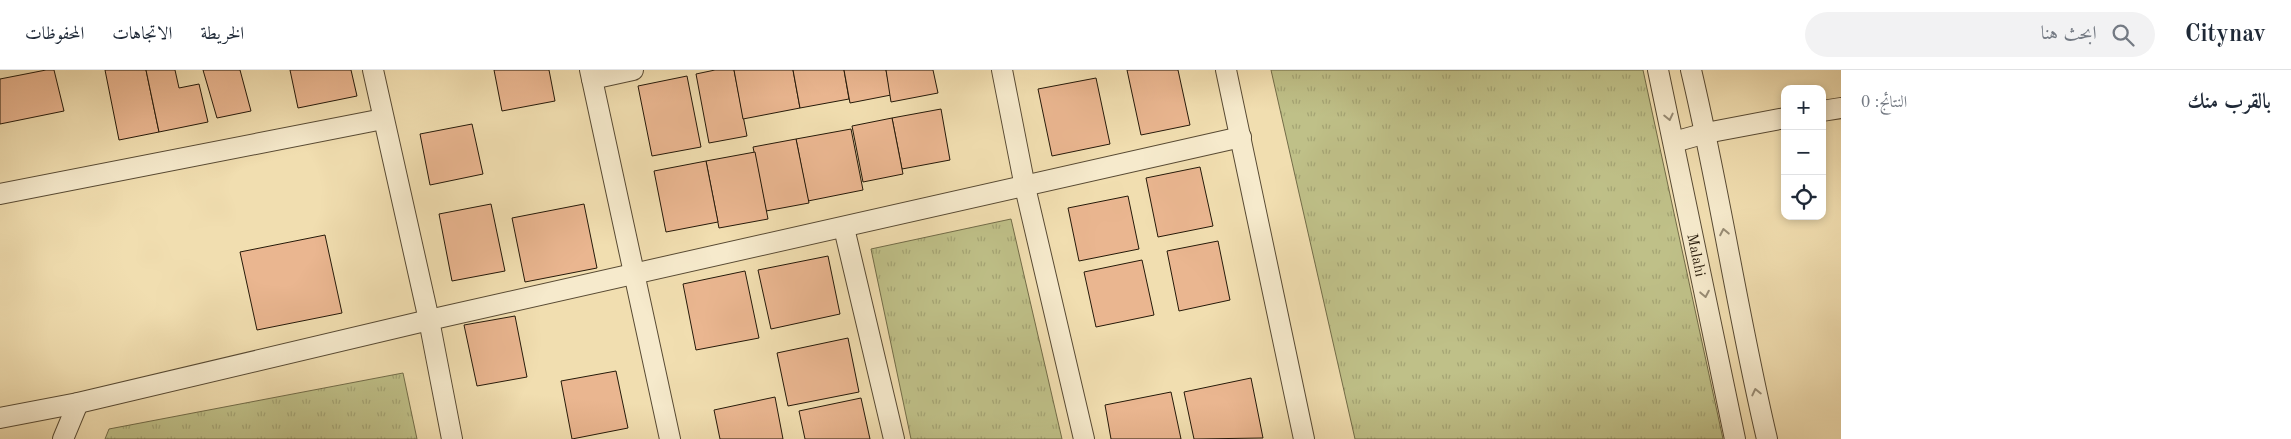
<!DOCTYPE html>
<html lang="ar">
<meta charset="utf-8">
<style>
body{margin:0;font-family:"Old Standard TT",Amiri,serif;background:#f2f2f3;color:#1f2937;direction:rtl}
.controls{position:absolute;right:15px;top:15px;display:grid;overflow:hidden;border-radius:10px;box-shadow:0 2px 8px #0003}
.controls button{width:45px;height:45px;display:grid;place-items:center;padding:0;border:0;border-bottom:1px solid #e0e1e3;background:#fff;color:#1f2937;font:25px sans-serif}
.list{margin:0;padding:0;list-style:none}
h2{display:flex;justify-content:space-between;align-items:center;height:65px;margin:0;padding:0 20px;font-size:21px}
h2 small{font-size:16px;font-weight:400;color:#747a83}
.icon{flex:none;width:28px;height:28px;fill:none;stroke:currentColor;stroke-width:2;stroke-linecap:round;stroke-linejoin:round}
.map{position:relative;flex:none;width:1841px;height:369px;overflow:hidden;direction:ltr}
header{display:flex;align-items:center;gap:30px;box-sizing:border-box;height:70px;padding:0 25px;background:#fff;border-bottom:1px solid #e0e1e3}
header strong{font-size:24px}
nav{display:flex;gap:28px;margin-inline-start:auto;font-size:18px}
.search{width:350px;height:45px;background:#f2f2f3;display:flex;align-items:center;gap:12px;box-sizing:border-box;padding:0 18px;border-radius:28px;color:#747a83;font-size:19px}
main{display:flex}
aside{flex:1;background:#fff}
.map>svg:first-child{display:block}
.park{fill:url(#park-tufts);stroke:#726c48}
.building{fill:#eab690;stroke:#251909}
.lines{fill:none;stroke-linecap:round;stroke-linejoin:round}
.street-casing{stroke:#584a33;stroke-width:22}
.street{stroke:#f6eacc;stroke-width:20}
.oneway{stroke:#988c74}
.labels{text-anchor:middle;stroke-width:5;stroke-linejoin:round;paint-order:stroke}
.street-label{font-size:15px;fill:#251909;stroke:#f6eacc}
</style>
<header>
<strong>Citynav</strong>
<div class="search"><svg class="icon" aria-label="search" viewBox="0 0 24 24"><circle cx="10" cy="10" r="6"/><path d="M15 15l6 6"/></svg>ابحث هنا</div>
<nav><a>الخريطة</a><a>الاتجاهات</a><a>المحفوظات</a></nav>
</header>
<main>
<aside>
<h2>بالقرب منك<small>النتائج: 0</small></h2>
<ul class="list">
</ul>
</aside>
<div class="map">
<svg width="1841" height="369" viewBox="0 0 1841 369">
<defs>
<pattern id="park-tufts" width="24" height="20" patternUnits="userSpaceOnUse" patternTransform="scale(1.25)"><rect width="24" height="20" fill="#bfc088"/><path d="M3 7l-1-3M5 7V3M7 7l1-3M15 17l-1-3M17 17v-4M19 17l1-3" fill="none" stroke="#a4a474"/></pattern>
</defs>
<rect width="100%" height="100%" fill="#f1deb0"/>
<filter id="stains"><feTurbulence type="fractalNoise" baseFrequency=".004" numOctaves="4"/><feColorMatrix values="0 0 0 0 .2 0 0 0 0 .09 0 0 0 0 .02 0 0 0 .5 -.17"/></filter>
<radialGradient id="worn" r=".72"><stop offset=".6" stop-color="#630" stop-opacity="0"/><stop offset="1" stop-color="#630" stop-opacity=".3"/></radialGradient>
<g class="park">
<path d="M1271,0H1643L1723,369H1355Z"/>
<path d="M1011,149L1062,369H911L871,179Z"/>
<path d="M403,303L417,369H105L109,359Z"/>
</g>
<g class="building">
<path d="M46,0H54L64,41L0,54V9Z"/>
<path d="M105,0H146L159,62L119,70Z"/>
<path d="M146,0H175L179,18L199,14L208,52L159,62Z"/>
<path d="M203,0H240L251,41L217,48Z"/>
<path d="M290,0H351L357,26L298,38Z"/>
<path d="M494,0H549L555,31L502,41Z"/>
<path d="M715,0H734L747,66L709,73L696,4Z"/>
<path d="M734,0H793L800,38L743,49Z"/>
<path d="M793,0H844L849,29L800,38Z"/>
<path d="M844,0H886L891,25L850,33Z"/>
<path d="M886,0H933L938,23L891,32Z"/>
<path d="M1127,0H1178L1190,55L1141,65Z"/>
<path d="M687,6L701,77L652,86L638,16Z"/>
<path d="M1096,8L1110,74L1052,86L1038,19Z"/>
<path d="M941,39L950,90L902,99L892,48Z"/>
<path d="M892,48L903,104L863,112L852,56Z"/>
<path d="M472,54L483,104L430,115L420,64Z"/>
<path d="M851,59L863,120L808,131L796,69Z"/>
<path d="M796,69L809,133L766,141L753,77Z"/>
<path d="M755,82L768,149L719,158L706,91Z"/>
<path d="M706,91L718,152L666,162L654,101Z"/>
<path d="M1200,97L1213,156L1158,167L1146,108Z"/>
<path d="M1128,126L1139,179L1079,191L1068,138Z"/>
<path d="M491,134L505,201L452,211L439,144Z"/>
<path d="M584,134L597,198L525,212L512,148Z"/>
<path d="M325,165L342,243L257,260L240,182Z"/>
<path d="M1218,171L1230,230L1179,241L1167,181Z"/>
<path d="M828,186L840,244L771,259L758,200Z"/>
<path d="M1142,190L1154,245L1096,257L1084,202Z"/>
<path d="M745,201L759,268L696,280L683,214Z"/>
<path d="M515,246L527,307L477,316L464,255Z"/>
<path d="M848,268L859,322L788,336L777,283Z"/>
<path d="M616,301L628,358L572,369L561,311Z"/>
<path d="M1251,308L1263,368L1194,369L1184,322Z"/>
<path d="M1171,322L1181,369H1111L1105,335Z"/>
<path d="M775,327L783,369H720L714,340Z"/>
<path d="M861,328L870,369H805L799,341Z"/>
</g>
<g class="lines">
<g class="street-casing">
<g id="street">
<path d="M373,0L429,250L452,369"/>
<path d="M590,0L670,369"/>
<path d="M1002,0L1025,117L1084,369"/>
<path d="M1226,0L1304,369"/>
<path id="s1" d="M1658,0L1735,369"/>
<path d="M1691,0C1720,122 1738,247 1767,369"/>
<path d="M592,9L633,0"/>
<path d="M1822,41L1841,38"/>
<path d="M1674,72L1706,63L1785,48"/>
<path d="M0,124L383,49"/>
<path d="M844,158L894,369"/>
<path d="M0,348L78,333L429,250L1241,67"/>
<path d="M63,369L78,333"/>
</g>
</g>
<use href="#street" class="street"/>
</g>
<defs><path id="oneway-chevron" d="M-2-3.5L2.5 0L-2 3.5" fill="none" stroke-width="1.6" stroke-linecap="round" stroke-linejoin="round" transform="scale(1.25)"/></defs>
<g class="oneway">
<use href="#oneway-chevron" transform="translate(1669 47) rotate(77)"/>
<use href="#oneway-chevron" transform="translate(1724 162) rotate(-101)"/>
<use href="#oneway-chevron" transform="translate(1705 224) rotate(79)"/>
<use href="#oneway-chevron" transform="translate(1756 322) rotate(-103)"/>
</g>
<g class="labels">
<g class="street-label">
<text dy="5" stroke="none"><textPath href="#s1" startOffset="189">Malahi</textPath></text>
</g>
</g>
<rect width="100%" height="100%" filter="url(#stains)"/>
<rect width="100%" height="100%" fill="url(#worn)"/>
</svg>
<div class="controls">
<button>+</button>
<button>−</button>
<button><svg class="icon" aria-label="locate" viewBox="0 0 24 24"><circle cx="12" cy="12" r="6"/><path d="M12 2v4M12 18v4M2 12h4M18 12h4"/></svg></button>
</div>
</div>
</main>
